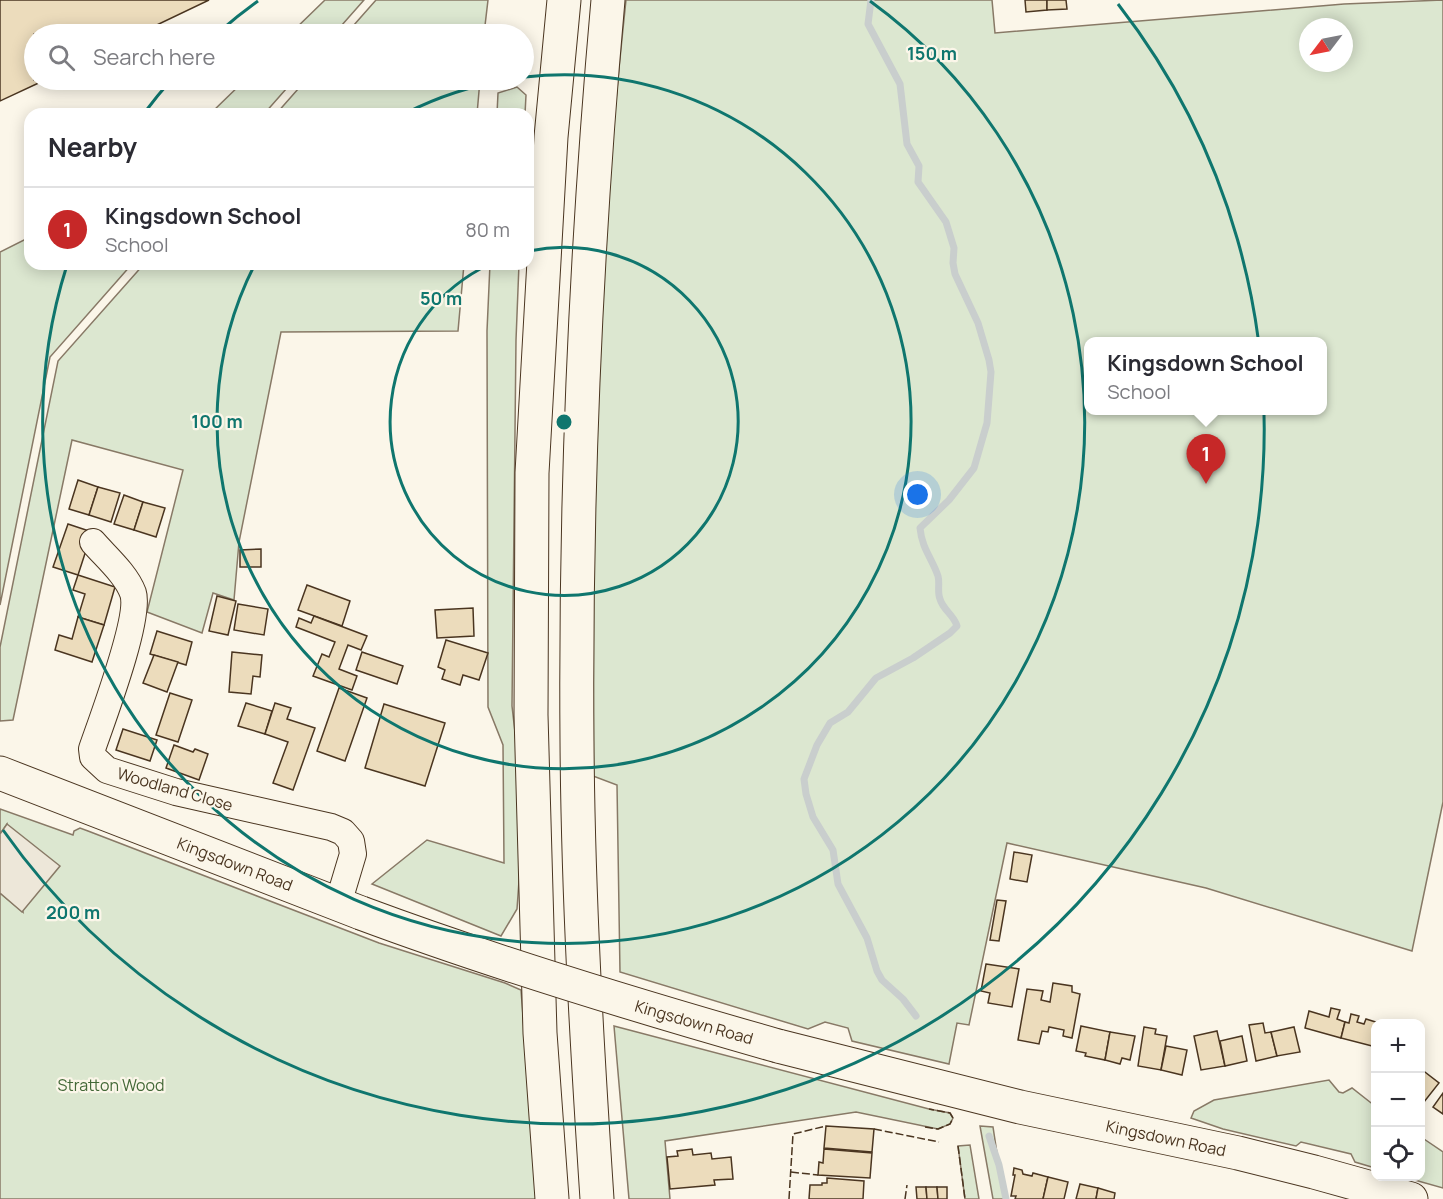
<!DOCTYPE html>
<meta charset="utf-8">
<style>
body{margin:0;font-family:Manrope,sans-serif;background:#f2f2f3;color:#2b2b33}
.controls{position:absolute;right:18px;bottom:18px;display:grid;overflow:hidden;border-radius:12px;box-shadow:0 3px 15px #0003}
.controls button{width:54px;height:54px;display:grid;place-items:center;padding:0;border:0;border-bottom:2px solid #e1e1e2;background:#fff;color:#2b2b33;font:30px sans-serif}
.compass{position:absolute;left:1299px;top:18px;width:54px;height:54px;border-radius:50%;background:#fff;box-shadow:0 3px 15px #0003;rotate:238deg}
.you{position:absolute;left:918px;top:495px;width:21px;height:21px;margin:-15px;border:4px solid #fff;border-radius:50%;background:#1a73e8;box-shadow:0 0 0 9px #1a73e833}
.badge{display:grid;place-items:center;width:39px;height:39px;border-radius:50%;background:#c62828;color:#fff;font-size:20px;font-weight:700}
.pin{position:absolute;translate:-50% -50px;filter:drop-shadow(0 2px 3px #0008)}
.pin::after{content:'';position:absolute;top:32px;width:21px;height:18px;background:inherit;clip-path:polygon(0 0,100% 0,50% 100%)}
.popup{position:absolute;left:1084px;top:337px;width:243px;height:78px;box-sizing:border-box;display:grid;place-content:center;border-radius:12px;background:#fff;filter:drop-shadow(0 2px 4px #0005);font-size:20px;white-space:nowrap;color:#7c7c81}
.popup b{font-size:22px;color:#2b2b33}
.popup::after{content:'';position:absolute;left:50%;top:100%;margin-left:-12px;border:12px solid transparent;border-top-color:#fff}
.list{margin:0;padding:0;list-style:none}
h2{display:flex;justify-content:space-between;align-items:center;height:78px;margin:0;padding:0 24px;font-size:26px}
h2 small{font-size:20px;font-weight:400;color:#7c7c81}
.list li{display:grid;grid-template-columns:39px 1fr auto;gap:18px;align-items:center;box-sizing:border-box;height:84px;padding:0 24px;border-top:2px solid #e1e1e2}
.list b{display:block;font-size:22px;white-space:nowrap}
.list p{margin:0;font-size:20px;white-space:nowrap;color:#7c7c81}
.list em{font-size:20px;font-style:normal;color:#7c7c81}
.icon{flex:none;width:33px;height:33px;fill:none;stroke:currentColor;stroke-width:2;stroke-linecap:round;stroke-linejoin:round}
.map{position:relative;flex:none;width:1443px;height:1199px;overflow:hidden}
.search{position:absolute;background:#fff;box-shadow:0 3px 15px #0003;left:24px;top:24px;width:510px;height:66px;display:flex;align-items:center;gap:15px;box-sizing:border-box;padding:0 21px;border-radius:33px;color:#7c7c81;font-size:22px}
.panel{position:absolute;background:#fff;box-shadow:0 3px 15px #0003;left:24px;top:108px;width:510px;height:162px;border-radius:18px}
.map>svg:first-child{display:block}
.green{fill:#dce7d0;stroke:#887966;stroke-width:1.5;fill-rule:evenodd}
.parking{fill:#ede7d9;stroke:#887966;stroke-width:1.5}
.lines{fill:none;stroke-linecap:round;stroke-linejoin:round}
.stream{stroke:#c9cecd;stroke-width:7}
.building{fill:#ecdcbc;stroke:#4a3520;stroke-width:1.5}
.minor-casing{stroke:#4a3520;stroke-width:28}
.major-casing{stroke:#4a3520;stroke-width:35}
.highway-casing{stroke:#4a3520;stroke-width:35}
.minor{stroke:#fbf6e9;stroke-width:26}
.major{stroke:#fbf6e9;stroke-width:33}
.highway{stroke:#fbf6e9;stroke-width:33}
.major-bridge-casing{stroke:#4a3520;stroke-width:35;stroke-linecap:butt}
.major-bridge{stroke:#fbf6e9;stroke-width:33}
.fence{stroke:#4a3520;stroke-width:1.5;stroke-dasharray:8 3;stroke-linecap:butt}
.ring{fill:none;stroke:#0f766e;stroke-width:3}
.labels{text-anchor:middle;stroke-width:4.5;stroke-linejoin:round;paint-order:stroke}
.street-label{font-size:16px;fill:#4a3520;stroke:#fbf6e9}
.park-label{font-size:16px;fill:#436837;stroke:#fbf6e9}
.centre{fill:#0f766e;stroke:#fbf6e9;stroke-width:3}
.ring-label{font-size:18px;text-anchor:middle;font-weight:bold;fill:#0f766e;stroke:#fbf6e9;stroke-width:4.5;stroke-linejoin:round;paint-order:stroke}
</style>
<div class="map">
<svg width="1443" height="1199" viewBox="0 0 1443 1199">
<rect width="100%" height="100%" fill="#fbf6e9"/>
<g class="green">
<path d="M325,0H364L334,34H290Z"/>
<path d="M376,0H488L484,34H346Z"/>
<path d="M626,0H992L995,33L1344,4L1443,0V802L1412,951L1206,888L1007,843L969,1025L957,1023L949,1064L852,1041L848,1028L825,1022L808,1029L620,972L617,785L593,776C591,633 592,488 598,344C603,229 614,114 626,0ZM1308,27H1344V63H1308ZM1089,342H1323V410H1089Z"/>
<path d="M245,80H294L264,114H210Z"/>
<path d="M306,80H480L477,114H276Z"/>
<path d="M517,87L526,95L525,114H497L498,93Z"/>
<path d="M30,237V264H132L50,357L0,605V252Z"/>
<path d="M144,264H464L458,331L281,332L239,542L234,600L213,593L202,633L147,612L183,470L72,440L13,720L0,721V647L58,361Z"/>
<path d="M490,264H519L516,340L512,706L524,811L517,909L501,936L372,884L427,840L504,863L503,745L488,707L487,331Z"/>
<path d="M0,809L73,835L74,831L80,828L88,831L379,943L505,983L521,990L537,1199H0V893L23,912L7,824L0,834Z"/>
<path d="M614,1026L929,1109L950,1113L953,1118L950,1124L938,1129L856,1112L665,1141L670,1199H629Z"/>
<path d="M1329,1080L1339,1092L1343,1093L1352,1088L1375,1106V1168L1355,1162L1351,1154L1301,1142L1296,1146L1223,1129L1191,1118L1194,1111L1214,1100Z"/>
<path d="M980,1126L993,1127L1004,1199H993Z"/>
<path d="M1421,1137L1443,1152V1188L1404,1177L1420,1176Z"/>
<path d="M970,1145L979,1199H965L958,1146Z"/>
</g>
<path class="parking" d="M7,824L60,866L22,912L0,893V834Z"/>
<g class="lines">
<g class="stream">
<path d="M871,0L868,24L900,84L907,144L919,166L918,182L946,222L954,248L953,263L955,274L978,323L989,360L991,372L987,423L974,468L949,500L920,528C922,549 932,558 938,576C940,583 937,592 940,599C943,610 954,615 957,626L950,633L913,658L876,678L848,712L830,723L817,745L804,779L806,794L813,817L833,850L838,884L867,938L877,971L882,980L903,999L916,1016"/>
<path d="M989,1136L999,1165L1006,1199"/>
</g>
</g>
<g class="building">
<path d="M0,0H209L138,34H34V80H45L0,101Z"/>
<path d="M1025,0H1047V10L1026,12Z"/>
<path d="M1047,0H1066L1067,9L1047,10Z"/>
<path d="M78,480L98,487L89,515L69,509Z"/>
<path d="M98,487L120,493L111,522L89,515Z"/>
<path d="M124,495L143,502L134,530L114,524Z"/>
<path d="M143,502L165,508L156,537L134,530Z"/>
<path d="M68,524L92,532L78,575L53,567Z"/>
<path d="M261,549V567H240V550Z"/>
<path d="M78,575L115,587L104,625L78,617L85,594L73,590Z"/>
<path d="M307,585L350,601L342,626L298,610Z"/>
<path d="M217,596L236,601L228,635L209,631Z"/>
<path d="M238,604L268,609L264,635L234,630Z"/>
<path d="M473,608L474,636L437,638L435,610Z"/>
<path d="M314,616L367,636L361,650L348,645L339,669L357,676L352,690L313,676L322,654L329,657L335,642L296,627L299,618L311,623Z"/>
<path d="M78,617L104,625L92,662L55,650L59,635L72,639Z"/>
<path d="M157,631L192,642L186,665L150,654Z"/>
<path d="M446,640L488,653L479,680L463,675L460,685L442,679L445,670L438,667Z"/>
<path d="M232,652L262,655L260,677L253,676L251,694L229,692Z"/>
<path d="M362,652L403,666L397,684L356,670Z"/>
<path d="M154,655L178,662L167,692L143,683Z"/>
<path d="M339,688L367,698L345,761L317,751Z"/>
<path d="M170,693L192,700L178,742L156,735Z"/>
<path d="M246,703L272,711L265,734L238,726Z"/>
<path d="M275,703L291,708L287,719L315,728L293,790L273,783L288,742L265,734Z"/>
<path d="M384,704L445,723L425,786L365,768Z"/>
<path d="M123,729L157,740L150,761L116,750Z"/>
<path d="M174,745L193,752L195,749L208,754L199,780L166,768Z"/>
<path d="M1014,852L1032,855L1027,882L1010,879Z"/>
<path d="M997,900L1006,901L999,941L990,940Z"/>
<path d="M986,964L1019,969L1012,1007L988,1003L990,993L981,991Z"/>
<path d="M1053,983L1072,986V992L1080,994L1072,1038L1063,1036L1064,1030L1049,1027L1048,1032L1042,1031L1039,1044L1018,1040L1027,989L1043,991L1041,1000L1050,1002Z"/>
<path d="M1331,1008L1340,1010L1337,1019L1345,1022L1341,1038L1305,1028L1309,1011L1329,1017Z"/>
<path d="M1351,1014L1359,1016L1357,1022L1364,1024L1366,1019L1382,1024H1376V1047L1341,1038L1345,1022L1349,1023Z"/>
<path d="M1263,1023L1265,1033L1271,1032L1277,1056L1256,1061L1249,1025Z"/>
<path d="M1081,1026L1110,1032L1105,1060L1085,1056L1086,1053L1076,1051Z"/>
<path d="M1144,1027L1156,1029L1155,1034L1167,1036L1161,1070L1138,1066Z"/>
<path d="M1294,1027L1300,1052L1277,1056L1271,1032Z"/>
<path d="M1217,1031L1225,1066L1201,1070L1194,1036Z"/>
<path d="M1110,1032L1135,1036L1130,1060L1122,1058L1120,1064L1105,1060Z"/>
<path d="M1242,1036L1247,1061L1225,1066L1220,1041Z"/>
<path d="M1166,1046L1187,1050L1182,1075L1161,1070Z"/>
<path d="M1421,1069L1439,1083L1424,1102L1420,1099Z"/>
<path d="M1443,1093V1114L1433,1107Z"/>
<path d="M826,1126L874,1129L872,1152L824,1148Z"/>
<path d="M692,1149L693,1155L711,1153L712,1159L731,1157L733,1179L714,1180L715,1185L670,1189L667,1157L678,1156L677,1151Z"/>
<path d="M824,1149L872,1153L870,1178L818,1175L819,1162L823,1163Z"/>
<path d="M1014,1168L1022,1170L1023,1174L1032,1176L1033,1173L1048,1177L1043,1199H1015L1016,1196H1011L1015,1175H1013Z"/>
<path d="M1048,1177L1068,1182L1064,1199H1043Z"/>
<path d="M827,1178L864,1181L863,1199H809L810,1185H822V1183H827Z"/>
<path d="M1080,1184L1098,1188L1096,1199H1076Z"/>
<path d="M916,1187H926L927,1199H917Z"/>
<path d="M926,1187H937L938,1199H927Z"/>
<path d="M937,1187H947V1199H938Z"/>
<path d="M1098,1188L1115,1193L1114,1199H1096Z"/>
</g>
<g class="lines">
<g class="minor-casing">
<path id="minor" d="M93,542C106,557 126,574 133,593C141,617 102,720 92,749L93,757L107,770L176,792L331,827L343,832L351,841L353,854L338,904"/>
</g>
<g class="major-casing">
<g id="major">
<path d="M0,773L361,913"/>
<path d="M778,1046L1020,1107L1238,1153L1314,1172L1411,1199"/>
</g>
</g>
<g class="highway-casing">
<g id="highway">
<path d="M552,1199L540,1033L531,715L532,473L551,137L564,0"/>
<path d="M597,1199C587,1047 578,894 577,741C575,494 586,246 608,0"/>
</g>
</g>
<use href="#minor" class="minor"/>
<use href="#major" class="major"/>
<use href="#highway" class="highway"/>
<g class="major-bridge-casing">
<path id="major-bridge" d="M361,913C498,964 637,1006 778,1046"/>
</g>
<use href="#major-bridge" class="major-bridge"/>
<g class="fence">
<path d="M925,1127L938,1129L950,1124L953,1118L950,1113L929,1109"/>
<path d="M874,1129L939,1142"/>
<path d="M958,1146L965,1199"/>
<path d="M791,1172L818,1175"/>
<path d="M789,1199L793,1134L826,1126"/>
<path d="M905,1199L907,1185"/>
</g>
</g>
<g class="ring">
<path d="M529 251A174 174 0 1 1 490 264"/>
<path d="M406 113A347 347 0 0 1 507 80M525 77A347 347 0 1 1 255 264"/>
<path d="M145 112A521 521 0 0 1 171 80M219 32A521 521 0 0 1 258 1M870 1A521 521 0 1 1 67 265"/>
<path d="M1118 4A694 694 0 1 1 3 830"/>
</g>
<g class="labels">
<g class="street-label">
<text transform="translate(175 789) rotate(16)" y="6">Woodland Close</text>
<text transform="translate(235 864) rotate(21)" y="6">Kingsdown Road</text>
<text transform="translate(694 1022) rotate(16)" y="6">Kingsdown Road</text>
<text transform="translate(1166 1138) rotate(12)" y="6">Kingsdown Road</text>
</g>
<g class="park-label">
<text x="111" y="1091">Stratton Wood</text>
</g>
</g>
<circle cx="564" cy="422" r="9" class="centre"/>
<g class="ring-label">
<text x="932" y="60">150 m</text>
<text x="441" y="305">50 m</text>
<text x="217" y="428">100 m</text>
<text x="73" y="919">200 m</text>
</g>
</svg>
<div class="controls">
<button>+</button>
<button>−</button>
<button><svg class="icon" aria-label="locate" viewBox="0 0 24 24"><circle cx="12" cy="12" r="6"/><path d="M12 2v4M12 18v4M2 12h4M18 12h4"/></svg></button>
</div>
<svg class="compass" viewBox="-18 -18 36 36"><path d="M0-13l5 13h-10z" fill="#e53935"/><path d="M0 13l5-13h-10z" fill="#7c7c81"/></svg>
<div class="you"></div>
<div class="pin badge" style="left:1206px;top:484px">1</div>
<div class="popup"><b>Kingsdown School</b>School</div>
<div class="search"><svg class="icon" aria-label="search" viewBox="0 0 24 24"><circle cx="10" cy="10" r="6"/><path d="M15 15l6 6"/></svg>Search here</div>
<section class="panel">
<h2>Nearby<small></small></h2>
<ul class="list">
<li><span class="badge">1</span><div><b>Kingsdown School</b><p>School</p></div><em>80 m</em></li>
</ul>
</section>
</div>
